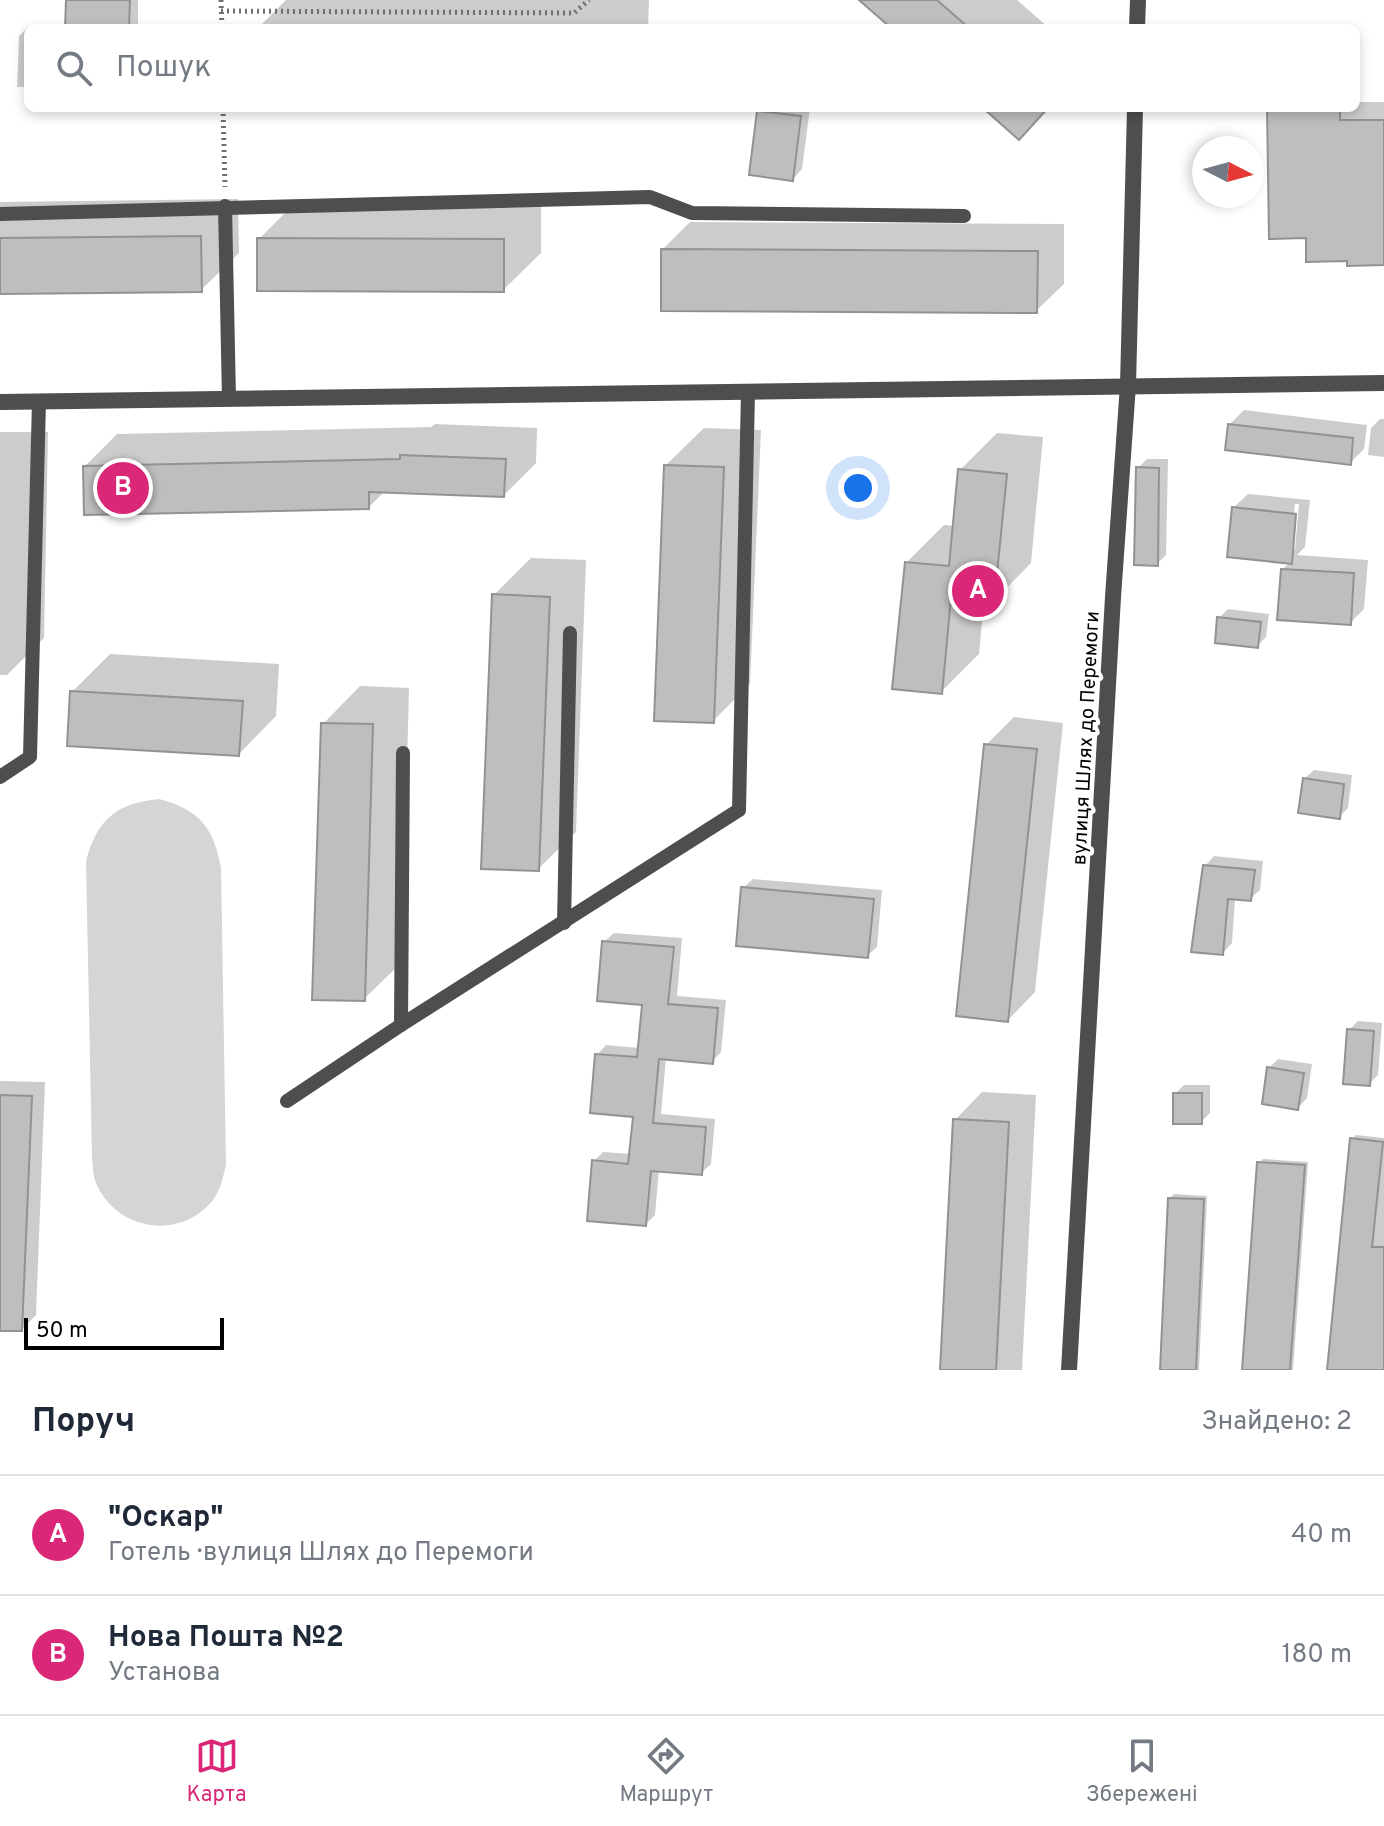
<!DOCTYPE html>
<html lang="uk">
<meta charset="utf-8">
<style>
body{margin:0;font-family:Overpass,sans-serif;background:#f6f6f7;color:#1f2937}
.compass{position:absolute;left:1192px;top:136px;width:72px;height:72px;border-radius:50%;background:#fff;box-shadow:0 4px 12px #0003;rotate:96deg}
.scale{position:absolute;left:24px;bottom:20px;width:200px;box-sizing:border-box;padding-left:8px;border:4px solid #000;border-top:0;font-size:22px;line-height:28px;white-space:nowrap;color:#000;-webkit-text-stroke:6px #fff;paint-order:stroke}
.you{position:absolute;left:858px;top:488px;width:28px;height:28px;margin:-20px;border:6px solid #fff;border-radius:50%;background:#1a73e8;box-shadow:0 0 0 12px #1a73e833}
.badge{display:grid;place-items:center;width:52px;height:52px;border-radius:50%;background:#db2777;color:#fff;font-size:26px;font-weight:700}
.pin{position:absolute;translate:-50% -50%;border:4px solid #fff;box-shadow:0 2px 8px #0006}
.list{margin:0;padding:0;list-style:none}
h2{display:flex;justify-content:space-between;align-items:center;height:104px;margin:0;padding:0 32px;font-size:34px}
h2 small{font-size:26px;font-weight:400;color:#747a83}
.list li{display:grid;grid-template-columns:52px 1fr auto;gap:24px;align-items:center;box-sizing:border-box;height:120px;padding:0 32px;border-top:2px solid #e0e1e3}
.list b{display:block;font-size:30px;white-space:nowrap}
.list p{margin:0;font-size:26px;white-space:nowrap;color:#747a83}
.list em{font-size:26px;font-style:normal;color:#747a83}
.icon{flex:none;width:44px;height:44px;fill:none;stroke:currentColor;stroke-width:2;stroke-linecap:round;stroke-linejoin:round}
.map{position:relative;flex:none;width:1384px;height:1370px;overflow:hidden}
.search{position:absolute;background:#fff;box-shadow:0 4px 12px #0003;left:24px;right:24px;top:24px;height:88px;display:flex;align-items:center;gap:20px;box-sizing:border-box;padding:0 28px;border-radius:12px;color:#747a83;font-size:30px}
.sheet{height:344px;background:#fff}
nav{display:flex;justify-content:space-around;align-items:center;box-sizing:border-box;height:112px;border-top:2px solid #e0e1e3;background:#fff;font-size:22px;color:#747a83}
nav a{display:grid;justify-items:center;gap:4px}
nav .on{color:#db2777}
.map>svg:first-child{display:block}
.green{fill:#d5d5d5}
.shadow{fill:#0003;fill-rule:evenodd}
.building{fill:#bebebe;stroke:#929292;stroke-width:2}
.lines{fill:none;stroke-linecap:round;stroke-linejoin:round}
.path{stroke:#707070;stroke-width:5;stroke-dasharray:2 4;stroke-linecap:butt}
.service{stroke:#4e4e4e;stroke-width:14}
.minor{stroke:#4e4e4e;stroke-width:16}
.labels{text-anchor:middle;stroke-width:8;stroke-linejoin:round;paint-order:stroke}
.street-label{font-size:20px;fill:#000;stroke:#fff}
</style>
<div class="map">
<svg width="1384" height="1370" viewBox="0 0 1384 1370">
<rect width="100%" height="100%" fill="#fff"/>
<path class="green" d="M159,799C199,809 214,828 221,868L226,1165C223,1177 221,1189 213,1200C181,1241 116,1231 96,1183C93,1176 93,1166 92,1158L86,861C97,820 116,803 159,799Z"/>
<g class="shadow">
<path d="M68,0H138V24L134,28H67Z"/>
<path d="M286,0H649L648,28H258Z"/>
<path d="M862,0H1017L1049,28H894Z"/>
<path d="M28,27L55,28H28V87H17L19,36Z"/>
<path d="M1356,56L1359,102H1384V263L1349,259L1308,236L1269,108H1356Z"/>
<path d="M763,108H810L802,169L793,179L759,112Z"/>
<path d="M238,199L239,253L201,290L0,292V202Z"/>
<path d="M296,202L541,203V253L503,290L259,239Z"/>
<path d="M690,222L1064,224V284L1036,311L663,249Z"/>
<path d="M1244,410L1367,425L1364,449L1350,463L1230,424Z"/>
<path d="M1380,419H1384V457L1368,455L1371,428Z"/>
<path d="M435,424L537,428L536,463L504,495L385,491L369,507L85,466L117,434L431,427Z"/>
<path d="M704,428L761,430L750,684L713,721L666,465Z"/>
<path d="M0,432H48L44,638L7,675H0Z"/>
<path d="M997,433L1043,437L1031,563L994,601L984,600L979,654L941,692L906,563L944,525L955,526L960,470Z"/>
<path d="M1147,459H1168L1166,555L1157,564L1138,468Z"/>
<path d="M1248,494L1310,500L1305,547L1297,555L1368,560L1364,609L1350,623L1283,569L1291,561L1233,508ZM1295,504H1299L1295,549H1291Z"/>
<path d="M531,558L586,560L576,832L538,869L494,595Z"/>
<path d="M1228,609L1269,614L1266,637L1257,646L1219,618Z"/>
<path d="M110,654L279,664L276,716L239,754L72,692Z"/>
<path d="M360,686L409,688L402,962L364,999L323,724Z"/>
<path d="M1014,717L1063,723L1035,992L1008,1020L986,745Z"/>
<path d="M1314,770L1352,775L1348,808L1339,817L1304,779Z"/>
<path d="M1214,856L1263,861L1260,890L1250,899L1235,898L1232,943L1223,953L1205,866Z"/>
<path d="M753,879L882,890L877,947L867,956L743,888Z"/>
<path d="M614,933L682,938L677,996L726,1000L721,1052L712,1062L666,1058L661,1114L715,1119L711,1164L701,1173L659,1169L655,1215L646,1224L594,1161L603,1152L631,1154L635,1115L597,1055L606,1045L640,1048L644,1003L604,942Z"/>
<path d="M1358,1021L1382,1023L1378,1075L1369,1084L1349,1030Z"/>
<path d="M1278,1059L1312,1064L1307,1098L1298,1108L1269,1068Z"/>
<path d="M0,1081L45,1082L36,1315L22,1329H0Z"/>
<path d="M1184,1085H1210V1113L1201,1122L1175,1094Z"/>
<path d="M982,1092L1036,1095L1022,1370H942L955,1120Z"/>
<path d="M1356,1135L1384,1138V1370H1329L1352,1139Z"/>
<path d="M1263,1159L1308,1162L1293,1370H1244L1259,1163Z"/>
<path d="M1174,1194L1207,1196L1199,1370H1162L1170,1198Z"/>
</g>
<g class="building">
<path d="M66,0H130L129,28H65Z"/>
<path d="M859,0H937L969,28H891Z"/>
<path d="M983,108H1048L1019,140Z"/>
<path d="M1267,108H1340V120H1384V265L1347,266V261L1306,262V238L1269,239Z"/>
<path d="M757,111L801,116L793,181L749,175Z"/>
<path d="M201,236L202,292L0,294V238Z"/>
<path d="M257,238L504,239V292L257,291Z"/>
<path d="M661,249L1038,251L1037,313L661,311Z"/>
<path d="M1228,424L1353,438L1351,465L1225,450Z"/>
<path d="M400,455L506,459L504,497L369,492V509L84,515L83,466L400,459Z"/>
<path d="M664,465L724,467L714,723L654,721Z"/>
<path d="M1136,467L1159,468L1158,566L1134,565Z"/>
<path d="M958,469L1007,474L994,603L951,598L942,694L892,689L905,562L949,566Z"/>
<path d="M1232,507L1296,514L1292,564L1227,557Z"/>
<path d="M1281,569L1354,573L1351,625L1277,620Z"/>
<path d="M492,594L550,597L539,871L481,869Z"/>
<path d="M1217,617L1261,622L1258,648L1215,643Z"/>
<path d="M70,691L243,701L239,756L67,746Z"/>
<path d="M321,723L373,724L365,1001L312,1000Z"/>
<path d="M984,744L1037,749L1008,1022L956,1016Z"/>
<path d="M1303,778L1344,784L1340,819L1298,813Z"/>
<path d="M1203,865L1255,870L1251,901L1228,899L1223,955L1191,952Z"/>
<path d="M741,887L874,899L868,958L736,946Z"/>
<path d="M602,941L674,947L668,1004L718,1008L713,1064L659,1059L653,1123L706,1127L702,1175L651,1171L646,1226L587,1221L592,1160L628,1164L633,1117L590,1113L595,1054L637,1057L642,1005L597,1001Z"/>
<path d="M1347,1029L1374,1031L1370,1086L1343,1084Z"/>
<path d="M1267,1067L1304,1073L1298,1110L1262,1104Z"/>
<rect x="1173" y="1093" width="29" height="31"/>
<path d="M0,1095L32,1096L22,1331H0Z"/>
<path d="M953,1119L1009,1122L996,1370H940Z"/>
<path d="M1350,1138L1383,1142L1372,1247H1384V1370H1327Z"/>
<path d="M1257,1162L1305,1165L1290,1370H1242Z"/>
<path d="M1168,1198L1204,1199L1196,1370H1160Z"/>
</g>
<g class="lines">
<g class="path">
<path d="M221,0L222,28"/>
<path d="M221,11L574,13L589,0"/>
<path d="M223,108L225,187"/>
</g>
<g class="service">
<path d="M225,206L229,399"/>
<path d="M0,214L650,197L692,213L964,216"/>
<path d="M0,777L30,757L39,401"/>
<path d="M564,923L570,633"/>
<path d="M401,1025L403,753"/>
<path d="M287,1101L401,1025L739,810L748,392"/>
</g>
<g class="minor">
<path d="M1137,28L1138,0"/>
<path d="M0,402L1384,383"/>
<path d="M1069,1370L1113,597L1128,385L1135,108"/>
</g>
</g>
<g class="labels">
<g class="street-label">
<text transform="translate(1085 738) rotate(-87)" y="7">вулиця Шлях до Перемоги</text>
</g>
</g>
</svg>
<svg class="compass" viewBox="-18 -18 36 36"><path d="M0-13l5 13h-10z" fill="#e53935"/><path d="M0 13l5-13h-10z" fill="#747a83"/></svg>
<div class="scale">50 m</div>
<div class="you"></div>
<div class="pin badge" style="left:978px;top:591px">A</div>
<div class="pin badge" style="left:123px;top:488px">B</div>
<div class="search"><svg class="icon" aria-label="search" viewBox="0 0 24 24"><circle cx="10" cy="10" r="6"/><path d="M15 15l6 6"/></svg>Пошук</div>
</div>
<section class="sheet">
<h2>Поруч<small>Знайдено: 2</small></h2>
<ul class="list">
<li><span class="badge">A</span><div><b>&quot;Оскар&quot;</b><p>Готель · вулиця Шлях до Перемоги</p></div><em>40 m</em></li>
<li><span class="badge">B</span><div><b>Нова Пошта №2</b><p>Установа</p></div><em>180 m</em></li>
</ul>
</section>
<nav>
<a class="on"><svg class="icon" aria-label="map" viewBox="0 0 24 24"><path d="M3 6l6-2 6 2 6-2v14l-6 2-6-2-6 2zM9 4v14M15 6v14"/></svg>Карта</a>
<a><svg class="icon" aria-label="directions" viewBox="0 0 24 24"><path d="M12 3l9 9-9 9-9-9zM9 14v-3h6M13 9l2 2-2 2"/></svg>Маршрут</a>
<a><svg class="icon" aria-label="saved" viewBox="0 0 24 24"><path d="M7 4h10v16l-5-4-5 4z"/></svg>Збережені</a>
</nav>
